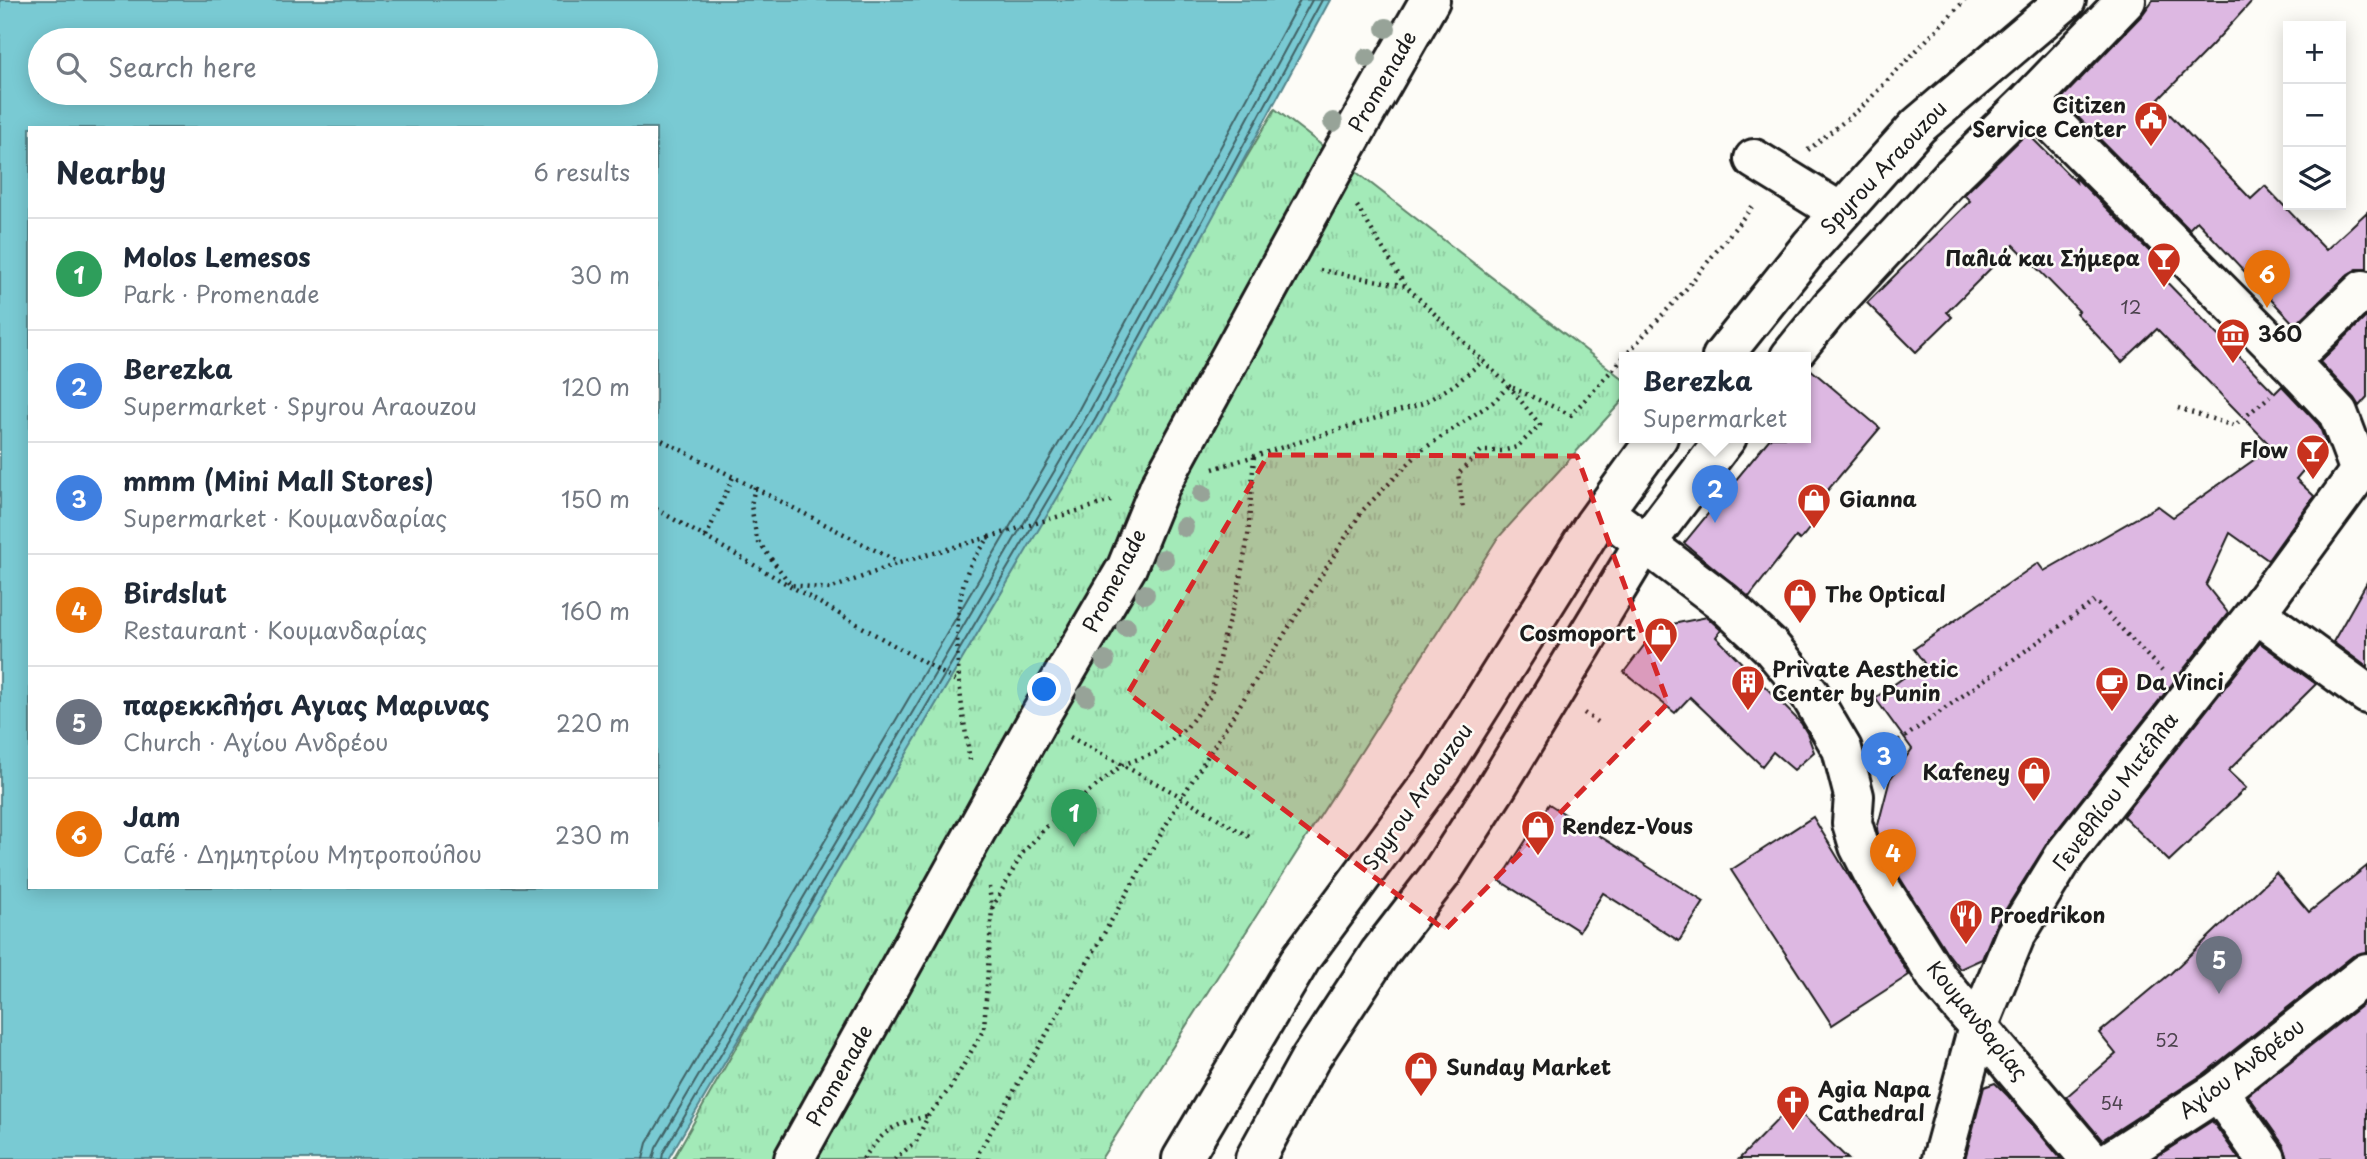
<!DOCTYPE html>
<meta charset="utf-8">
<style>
body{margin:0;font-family:"Playpen Sans",sans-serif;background:#f6f6f7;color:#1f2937}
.controls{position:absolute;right:21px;top:21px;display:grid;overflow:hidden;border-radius:0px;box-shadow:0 4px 18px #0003}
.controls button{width:63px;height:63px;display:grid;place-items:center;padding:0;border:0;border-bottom:2px solid #e0e1e3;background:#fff;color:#1f2937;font:35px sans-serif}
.you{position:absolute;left:1045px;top:690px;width:24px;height:24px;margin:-18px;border:5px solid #fff;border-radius:50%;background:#1a73e8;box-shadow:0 0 0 10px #1a73e833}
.badge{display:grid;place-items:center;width:46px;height:46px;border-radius:50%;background:#c8321e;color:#fff;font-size:23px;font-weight:700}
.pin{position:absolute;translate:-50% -58px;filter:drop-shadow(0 2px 4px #0008)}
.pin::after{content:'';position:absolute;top:37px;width:24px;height:21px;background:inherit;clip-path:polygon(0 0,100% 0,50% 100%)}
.popup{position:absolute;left:1619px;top:352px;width:192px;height:91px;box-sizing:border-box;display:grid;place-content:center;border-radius:0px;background:#fff;filter:drop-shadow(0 2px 5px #0005);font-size:23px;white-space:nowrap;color:#747a83}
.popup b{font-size:26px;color:#1f2937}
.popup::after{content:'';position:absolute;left:50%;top:100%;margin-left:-14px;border:14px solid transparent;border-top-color:#fff}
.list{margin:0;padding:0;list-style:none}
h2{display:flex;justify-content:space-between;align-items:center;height:91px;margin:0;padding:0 28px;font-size:30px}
h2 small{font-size:23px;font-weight:400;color:#747a83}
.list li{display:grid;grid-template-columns:46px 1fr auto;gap:21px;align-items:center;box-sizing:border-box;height:112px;padding:0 28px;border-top:2px solid #e0e1e3}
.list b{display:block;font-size:26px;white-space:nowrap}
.list p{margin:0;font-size:23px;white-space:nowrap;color:#747a83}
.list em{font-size:23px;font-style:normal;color:#747a83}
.icon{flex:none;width:38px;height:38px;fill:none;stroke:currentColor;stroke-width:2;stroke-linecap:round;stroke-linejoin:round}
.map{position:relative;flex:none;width:2367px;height:1159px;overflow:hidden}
.search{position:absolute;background:#fff;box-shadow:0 4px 18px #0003;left:28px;top:28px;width:630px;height:77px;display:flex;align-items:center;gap:18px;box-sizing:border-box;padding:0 24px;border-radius:38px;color:#747a83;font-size:26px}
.panel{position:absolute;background:#fff;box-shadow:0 4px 18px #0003;left:28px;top:126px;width:630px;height:763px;border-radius:0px}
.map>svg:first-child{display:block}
.park{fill:url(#park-tufts);stroke:#60836a;stroke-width:2}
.water{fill:#79cad3;stroke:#54848a;stroke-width:2;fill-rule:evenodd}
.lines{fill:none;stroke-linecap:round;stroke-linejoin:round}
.shore{stroke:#416265;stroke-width:2}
.building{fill:#ddb8e2;stroke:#1c1c1c;stroke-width:2}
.minor-casing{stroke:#1c1c1c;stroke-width:44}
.major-casing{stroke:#1c1c1c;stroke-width:44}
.path{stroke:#1c1c1c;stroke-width:4.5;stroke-dasharray:2 5;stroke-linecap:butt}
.minor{stroke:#fdfcf7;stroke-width:38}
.major{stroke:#fdfcf7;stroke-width:38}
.tree{fill:#97a398}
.marked{fill:#d62828;fill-opacity:0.2;stroke:#d62828;stroke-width:5;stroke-dasharray:14 9;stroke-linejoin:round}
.labels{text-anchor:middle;stroke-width:5;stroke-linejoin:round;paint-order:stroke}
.number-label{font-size:18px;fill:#4c434e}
.street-label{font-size:21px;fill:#1c1c1c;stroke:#fdfcf7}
.poi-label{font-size:21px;font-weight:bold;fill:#1c1c1c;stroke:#fdfcf7;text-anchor:start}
</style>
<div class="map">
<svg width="2367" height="1159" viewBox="0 0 2367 1159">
<defs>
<pattern id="park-tufts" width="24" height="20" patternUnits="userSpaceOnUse" patternTransform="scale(1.75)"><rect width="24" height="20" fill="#a3eab8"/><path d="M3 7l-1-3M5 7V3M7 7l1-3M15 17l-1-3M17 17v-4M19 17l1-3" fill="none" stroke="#8cc89e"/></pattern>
</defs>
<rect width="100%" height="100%" fill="#fdfcf7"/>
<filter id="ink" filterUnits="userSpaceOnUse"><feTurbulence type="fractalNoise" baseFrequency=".0143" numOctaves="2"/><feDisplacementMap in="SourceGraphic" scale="14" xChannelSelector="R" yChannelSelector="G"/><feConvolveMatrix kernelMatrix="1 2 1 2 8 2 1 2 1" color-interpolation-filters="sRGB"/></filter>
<g filter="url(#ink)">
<path class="park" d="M1275,109L1624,380V399L1497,539L1101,1159H673L1044,503Z"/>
<path class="water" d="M0,0H1330L1102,422L668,1159H0ZM40,40H646V93H40ZM30,128H656V887H30Z"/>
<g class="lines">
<g class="shore">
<path d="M643,1159L647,1143L1079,409L1300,0"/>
<path d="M653,1159L656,1148L1088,414L1312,0"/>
<path d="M662,1159L663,1153L1096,418L1322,0"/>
</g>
</g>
<g class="building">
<path d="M2153,0H2253L2212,45L2157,101L2251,199L2265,186L2326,250L2367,212V269H2357L2348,274L2295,325L2197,221L2189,229L2064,103L2063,97L2142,15Z"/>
<path d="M2027,133L2076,182L2075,177L2158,260L2151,266L2275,393L2282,386L2319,425L2326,444L2296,479L2314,496L2268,560L2230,533L2206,585L2228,613L2049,840L1996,925L1982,959L1960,969L1946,951L1900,878L1879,838L1877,829L1890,779L1912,749L1875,698L1924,663L1914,649L2038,563L2044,571L2158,506L2173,517L2272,447L2157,329L2122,362L2076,313L2079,311L2014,245L1947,312L1952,317L1916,352L1867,303L1970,201L1964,195Z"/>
<path d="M2367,316V397L2359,406L2354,398L2320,362Z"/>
<path d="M1809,368L1880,428L1816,504L1824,510L1800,540L1796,537L1749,597L1684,543L1771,437H1806V372Z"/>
<path d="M2367,582V667L2333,642Z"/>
<path d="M1707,617L1721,630L1716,637L1801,723L1807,733L1814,752L1794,770L1773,752L1762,766L1690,697L1675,713L1624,672L1658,627Z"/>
<path d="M2260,643L2316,684L2228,771L2246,788L2169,861L2123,816Z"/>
<path d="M1549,804L1704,902L1679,941L1603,893L1579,931L1500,881Z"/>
<path d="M1813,817L1909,975L1832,1025L1731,870Z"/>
<path d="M2367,866V952L2353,956L2205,1073L2102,1140L2066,1097L2116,1054L2099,1033L2171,973L2276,873L2309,912Z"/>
<path d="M2367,1001V1159H2288L2284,1146L2248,1095Z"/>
<path d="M1995,1083L2008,1096L2061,1159H1965L1984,1087Z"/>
<path d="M1792,1105L1848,1159H1739Z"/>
<path d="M2212,1121L2239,1159H2153Z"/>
</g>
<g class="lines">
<g class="minor-casing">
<g id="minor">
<path d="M2030,100L2289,361L2338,413L2360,471"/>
<path d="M1754,159L1840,212"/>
<path d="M2289,361L2363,290L2367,293"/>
<path d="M1604,512L1723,602L1771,647L1809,693L1842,749L1854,796L1852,823L1859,846L1881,889L1938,979L2090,1159"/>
<path d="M2256,613L2367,694"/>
<path d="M2218,1091L2266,1159"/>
<path d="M794,1159L1038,719L1127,567L1160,486L1334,168L1430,0"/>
<path d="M1942,1159L1978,1027L2015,936L2066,853L2256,613L2360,471L2367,468"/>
<path d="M2113,1159L2218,1091L2367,973"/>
</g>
</g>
<g class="major-casing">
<g id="major">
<path d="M1722,357L1810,247L1918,126L2066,0"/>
<path d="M1790,357L1829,309L1952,176L2030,100L2126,0"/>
<path d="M1182,1159L1302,957L1441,769L1594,525L1658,437"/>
<path d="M1255,1159L1310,1059L1379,954L1440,875L1496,788L1635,558L1727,437"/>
</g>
</g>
<g class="path">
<path d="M1808,150L1861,108L1965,0"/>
<path d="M1357,206L1405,285"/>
<path d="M1320,270L1406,286L1483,361"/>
<path d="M1624,357L1686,289L1755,203"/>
<path d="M2178,408L2234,426L2270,396"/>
<path d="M656,437L898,562"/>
<path d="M1213,469L1424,403L1454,385L1483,361L1509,386L1540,425L1517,447L1502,451H1481L1458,474L1463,509"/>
<path d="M755,487L751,505L757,540L791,585L830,589L899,563L989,537"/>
<path d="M656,509L958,682"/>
<path d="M706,537L733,477"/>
<path d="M1584,713L1597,722"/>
<path d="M1070,737L1182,797L1251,838"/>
<path d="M1880,750L1905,737L2095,601L2162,671"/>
<path d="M970,760C961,706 947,619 969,568C974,557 983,547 989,537L1111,501"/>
<path d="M992,908L1022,854L1046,827L1122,765L1157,752L1187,727L1211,695L1223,641L1238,590L1248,537L1254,456"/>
<path d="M863,1159C885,1129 891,1126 927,1116"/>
<path d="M894,1159L916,1142L928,1116L951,1087L984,1029L992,908L989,887"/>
<path d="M978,1159L979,1152L1182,797L1362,511L1422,450L1493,402L1509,386L1571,415L1624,357"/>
</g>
<use href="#minor" class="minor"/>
<use href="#major" class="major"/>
</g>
<g class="tree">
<circle cx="1386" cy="28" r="10"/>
<circle cx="1367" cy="58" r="10"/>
<circle cx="1333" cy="122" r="10"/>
<circle cx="1202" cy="494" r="10"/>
<circle cx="1184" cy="527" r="10"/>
<circle cx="1164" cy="559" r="10"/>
<circle cx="1145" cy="594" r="10"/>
<circle cx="1126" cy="627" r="10"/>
<circle cx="1105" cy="661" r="10"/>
<circle cx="1086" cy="696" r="10"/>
</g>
</g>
<path class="marked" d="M1268,455L1577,456L1668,703L1445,930L1128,693Z"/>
<defs>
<g id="civic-pin" transform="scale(1.75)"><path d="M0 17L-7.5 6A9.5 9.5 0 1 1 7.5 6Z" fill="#c8321e" stroke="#fdfcf7"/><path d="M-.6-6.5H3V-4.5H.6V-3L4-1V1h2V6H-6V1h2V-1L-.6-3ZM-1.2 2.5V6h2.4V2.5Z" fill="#fff"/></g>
<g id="bar-pin" transform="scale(1.75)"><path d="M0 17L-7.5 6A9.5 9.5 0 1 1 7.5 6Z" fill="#c8321e" stroke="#fdfcf7"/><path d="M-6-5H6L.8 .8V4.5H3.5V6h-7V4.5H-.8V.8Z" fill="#fff"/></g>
<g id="museum-pin" transform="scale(1.75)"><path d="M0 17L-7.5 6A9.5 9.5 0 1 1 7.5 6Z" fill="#c8321e" stroke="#fdfcf7"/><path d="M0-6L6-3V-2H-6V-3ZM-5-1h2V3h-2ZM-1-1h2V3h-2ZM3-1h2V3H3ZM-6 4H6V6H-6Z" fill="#fff"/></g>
<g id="shop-pin" transform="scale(1.75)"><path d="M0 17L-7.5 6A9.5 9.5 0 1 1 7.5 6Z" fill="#c8321e" stroke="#fdfcf7"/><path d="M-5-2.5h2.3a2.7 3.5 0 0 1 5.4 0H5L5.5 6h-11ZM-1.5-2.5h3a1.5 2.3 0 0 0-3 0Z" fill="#fff"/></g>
<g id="building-pin" transform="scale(1.75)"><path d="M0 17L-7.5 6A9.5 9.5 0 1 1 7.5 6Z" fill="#c8321e" stroke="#fdfcf7"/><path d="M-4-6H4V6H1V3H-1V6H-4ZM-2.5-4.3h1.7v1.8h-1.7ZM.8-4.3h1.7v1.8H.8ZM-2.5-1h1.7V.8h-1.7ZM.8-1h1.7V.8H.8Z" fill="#fff"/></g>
<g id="cafe-pin" transform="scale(1.75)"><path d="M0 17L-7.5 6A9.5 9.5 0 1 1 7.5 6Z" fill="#c8321e" stroke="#fdfcf7"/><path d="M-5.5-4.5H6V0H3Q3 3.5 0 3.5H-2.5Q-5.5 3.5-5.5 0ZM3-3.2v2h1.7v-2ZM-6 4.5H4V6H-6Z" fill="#fff"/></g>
<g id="restaurant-pin" transform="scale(1.75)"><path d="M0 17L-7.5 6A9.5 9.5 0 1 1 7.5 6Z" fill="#c8321e" stroke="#fdfcf7"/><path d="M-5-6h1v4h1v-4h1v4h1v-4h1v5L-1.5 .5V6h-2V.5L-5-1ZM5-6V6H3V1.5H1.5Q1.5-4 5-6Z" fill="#fff"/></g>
<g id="church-pin" transform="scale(1.75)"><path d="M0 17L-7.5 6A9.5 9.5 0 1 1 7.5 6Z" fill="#c8321e" stroke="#fdfcf7"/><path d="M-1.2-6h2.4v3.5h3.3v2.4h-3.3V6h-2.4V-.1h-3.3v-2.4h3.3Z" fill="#fff"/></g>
</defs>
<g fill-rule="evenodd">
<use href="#civic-pin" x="2151" y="118"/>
<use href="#bar-pin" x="2164" y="259"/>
<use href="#museum-pin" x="2233" y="335"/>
<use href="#bar-pin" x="2313" y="451"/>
<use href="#shop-pin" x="1814" y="500"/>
<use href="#shop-pin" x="1800" y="595"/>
<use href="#shop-pin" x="1661" y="634"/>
<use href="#building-pin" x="1748" y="682"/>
<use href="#cafe-pin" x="2112" y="683"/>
<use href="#shop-pin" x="2034" y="773"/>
<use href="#shop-pin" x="1538" y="827"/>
<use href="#restaurant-pin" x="1966" y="916"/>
<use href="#shop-pin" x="1421" y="1068"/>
<use href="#church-pin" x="1793" y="1102"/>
</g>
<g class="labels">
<g class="number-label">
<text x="2131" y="314">12</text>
<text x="2167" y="1047">52</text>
<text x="2112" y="1110">54</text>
</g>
<g class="street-label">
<text transform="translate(1383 82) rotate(-60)" y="7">Promenade</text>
<text transform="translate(1884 168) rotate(-47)" y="7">Spyrou Araouzou</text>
<text transform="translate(1115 581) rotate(-63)" y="7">Promenade</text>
<text transform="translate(2116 792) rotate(-53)" y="7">Γενεθλίου Μιτέλλα</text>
<text transform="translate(1418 797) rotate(-55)" y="7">Spyrou Araouzou</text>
<text transform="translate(1977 1021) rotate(51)" y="7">Κουμανδαρίας</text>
<text transform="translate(2242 1069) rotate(-37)" y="7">Αγίου Ανδρέου</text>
<text transform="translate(840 1076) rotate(-61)" y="7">Promenade</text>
</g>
<g class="poi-label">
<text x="2126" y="113" text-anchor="end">Citizen<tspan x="2126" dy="24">Service Center</tspan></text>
<text x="2140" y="266" text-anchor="end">Παλιά και Σήμερα</text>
<text x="2258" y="342">360</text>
<text x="2288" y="458" text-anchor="end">Flow</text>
<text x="1839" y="507">Gianna</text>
<text x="1825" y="602">The Optical</text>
<text x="1636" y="641" text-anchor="end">Cosmoport</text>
<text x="1772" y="677">Private Aesthetic<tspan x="1772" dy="24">Center by Punin</tspan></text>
<text x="2136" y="690">Da Vinci</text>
<text x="2010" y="780" text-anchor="end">Kafeney</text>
<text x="1562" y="834">Rendez-Vous</text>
<text x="1990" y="923">Proedrikon</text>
<text x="1446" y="1075">Sunday Market</text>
<text x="1818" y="1097">Agia Napa<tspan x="1818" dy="24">Cathedral</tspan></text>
</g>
</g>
</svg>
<div class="controls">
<button>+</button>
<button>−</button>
<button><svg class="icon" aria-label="layers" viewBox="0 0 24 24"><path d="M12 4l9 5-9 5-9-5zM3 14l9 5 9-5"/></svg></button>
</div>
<div class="you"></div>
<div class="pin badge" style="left:1074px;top:847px;background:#2e9e5b">1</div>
<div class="pin badge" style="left:1715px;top:523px;background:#3f7fe0">2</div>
<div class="popup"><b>Berezka</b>Supermarket</div>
<div class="pin badge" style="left:1884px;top:790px;background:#3f7fe0">3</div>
<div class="pin badge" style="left:1893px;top:887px;background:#e8710a">4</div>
<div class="pin badge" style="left:2219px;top:994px;background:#6b7280">5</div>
<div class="pin badge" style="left:2267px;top:308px;background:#e8710a">6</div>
<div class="search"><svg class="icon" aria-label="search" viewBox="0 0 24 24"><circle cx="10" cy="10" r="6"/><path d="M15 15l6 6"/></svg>Search here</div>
<section class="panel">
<h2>Nearby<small>6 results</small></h2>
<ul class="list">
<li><span class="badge" style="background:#2e9e5b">1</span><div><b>Molos Lemesos</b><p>Park · Promenade</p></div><em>30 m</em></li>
<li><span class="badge" style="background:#3f7fe0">2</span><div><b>Berezka</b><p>Supermarket · Spyrou Araouzou</p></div><em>120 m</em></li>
<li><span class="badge" style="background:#3f7fe0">3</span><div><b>mmm (Mini Mall Stores)</b><p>Supermarket · Κουμανδαρίας</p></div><em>150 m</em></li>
<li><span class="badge" style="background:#e8710a">4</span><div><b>Birdslut</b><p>Restaurant · Κουμανδαρίας</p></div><em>160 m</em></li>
<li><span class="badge" style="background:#6b7280">5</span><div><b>παρεκκλήσι Αγιας Μαρινας</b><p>Church · Αγίου Ανδρέου</p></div><em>220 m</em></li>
<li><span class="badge" style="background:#e8710a">6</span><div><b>Jam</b><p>Café · Δημητρίου Μητροπούλου</p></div><em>230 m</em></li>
</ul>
</section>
</div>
